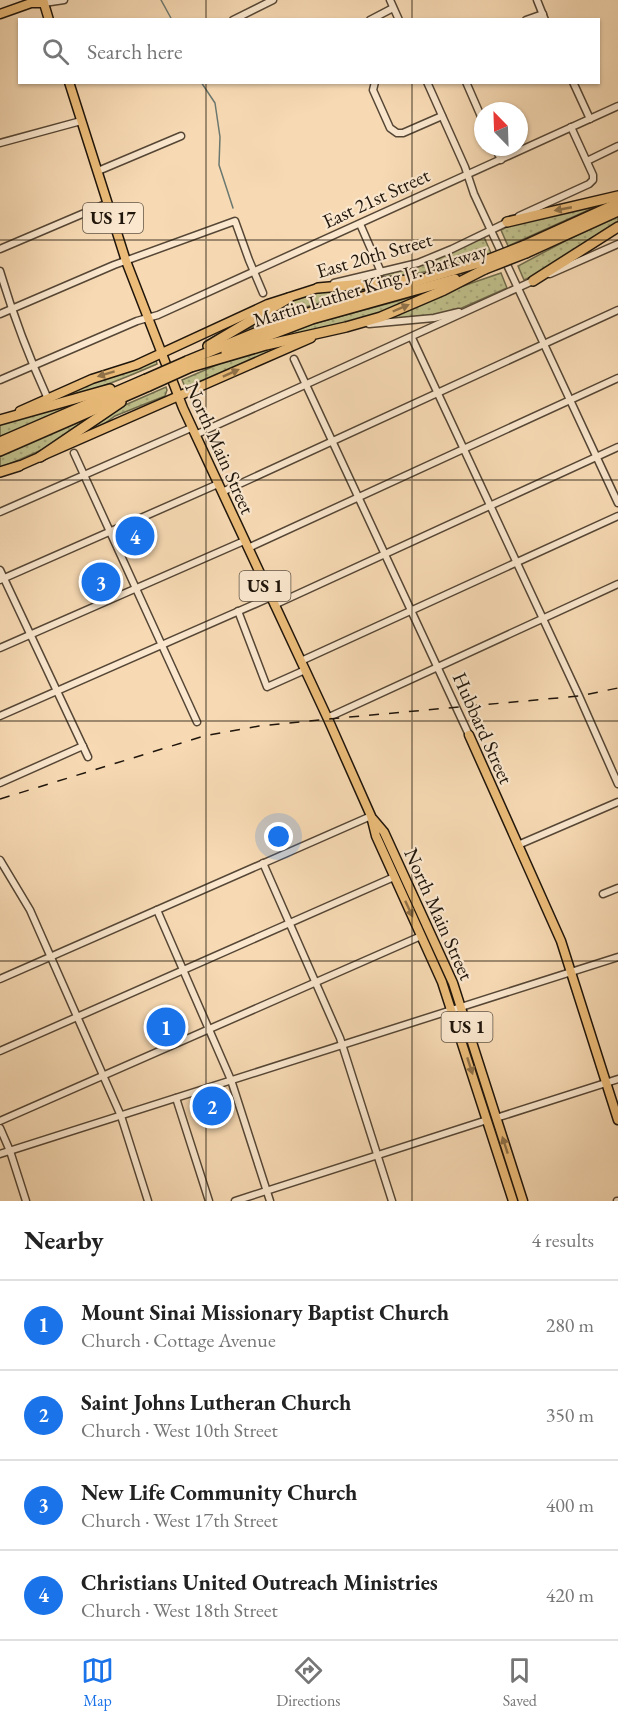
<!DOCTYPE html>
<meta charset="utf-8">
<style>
body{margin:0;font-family:"EB Garamond",serif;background:#f6f6f6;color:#222}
.compass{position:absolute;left:474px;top:102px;width:54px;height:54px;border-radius:50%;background:#fff;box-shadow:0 2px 4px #0004;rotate:337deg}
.you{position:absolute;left:279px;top:837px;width:21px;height:21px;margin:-15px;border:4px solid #fff;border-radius:50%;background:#1a73e8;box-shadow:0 0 0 9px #1a73e833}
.badge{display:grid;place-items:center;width:39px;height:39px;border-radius:50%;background:#1a73e8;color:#fff;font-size:20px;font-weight:700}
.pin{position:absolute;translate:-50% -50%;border:3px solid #fff;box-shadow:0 2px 6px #0006}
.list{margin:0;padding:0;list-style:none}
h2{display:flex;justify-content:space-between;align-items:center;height:78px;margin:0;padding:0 24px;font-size:26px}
h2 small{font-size:20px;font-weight:400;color:#767676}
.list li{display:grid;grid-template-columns:39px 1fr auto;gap:18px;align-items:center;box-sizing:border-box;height:90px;padding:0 24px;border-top:2px solid #e0e0e0}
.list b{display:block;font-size:22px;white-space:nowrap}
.list p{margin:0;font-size:20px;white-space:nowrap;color:#767676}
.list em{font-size:20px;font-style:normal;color:#767676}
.icon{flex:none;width:33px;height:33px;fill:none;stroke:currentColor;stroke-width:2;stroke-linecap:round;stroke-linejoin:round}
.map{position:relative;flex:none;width:618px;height:1201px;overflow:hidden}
.search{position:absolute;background:#fff;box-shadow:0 2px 4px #0004;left:18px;right:18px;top:18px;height:66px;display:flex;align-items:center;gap:15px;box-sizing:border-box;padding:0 21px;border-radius:0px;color:#767676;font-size:22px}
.sheet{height:438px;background:#fff}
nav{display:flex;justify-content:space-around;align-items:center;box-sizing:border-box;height:84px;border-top:2px solid #e0e0e0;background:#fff;font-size:16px;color:#767676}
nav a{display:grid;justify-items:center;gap:3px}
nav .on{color:#1a73e8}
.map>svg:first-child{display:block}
.grass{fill:url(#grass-dots);stroke:#6f6a4b;stroke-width:1.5}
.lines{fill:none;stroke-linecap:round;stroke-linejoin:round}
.stream{stroke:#6b7870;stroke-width:1.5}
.minor-casing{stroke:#554635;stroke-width:9}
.major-casing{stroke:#1f150b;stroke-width:11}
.highway-casing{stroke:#1f150b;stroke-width:12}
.minor{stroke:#fae7ce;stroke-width:6}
.major{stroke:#ecbd7a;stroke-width:8}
.highway{stroke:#ecbd7a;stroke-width:9}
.rail{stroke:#1f150b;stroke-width:1.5;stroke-dasharray:10 10;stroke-linecap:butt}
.highway-bridge-casing{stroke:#1f150b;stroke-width:12;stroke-linecap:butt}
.highway-bridge{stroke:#ecbd7a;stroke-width:9}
.oneway{fill:#907148}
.grid{fill:none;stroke:#1f150b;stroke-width:1.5;stroke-opacity:0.55}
.labels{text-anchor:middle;stroke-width:4.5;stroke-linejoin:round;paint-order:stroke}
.shield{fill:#fae7ce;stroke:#615446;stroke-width:1.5}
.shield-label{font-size:18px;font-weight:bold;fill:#1f150b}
.street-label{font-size:20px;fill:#1f150b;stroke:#fae7ce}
</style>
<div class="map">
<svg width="618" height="1201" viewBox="0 0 618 1201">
<defs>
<pattern id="grass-dots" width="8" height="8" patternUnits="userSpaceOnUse" patternTransform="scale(1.5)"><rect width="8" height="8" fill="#bfbf8b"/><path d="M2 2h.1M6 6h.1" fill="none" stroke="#a4a377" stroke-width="1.8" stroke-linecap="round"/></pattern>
</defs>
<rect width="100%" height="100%" fill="#f7dab4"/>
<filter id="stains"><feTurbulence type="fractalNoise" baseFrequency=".00333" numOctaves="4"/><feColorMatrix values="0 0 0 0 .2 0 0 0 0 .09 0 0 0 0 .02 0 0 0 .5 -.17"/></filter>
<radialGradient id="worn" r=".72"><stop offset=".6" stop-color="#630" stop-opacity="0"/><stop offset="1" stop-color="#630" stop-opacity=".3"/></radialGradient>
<g class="grass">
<path d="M602,204L508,246L501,230L513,224Z"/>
<path d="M618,217V224L537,274L524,280L518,266L567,240Z"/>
<path d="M484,237L491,253C444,271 402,277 353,281L434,260Z"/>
<path d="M501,273L507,288L455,311L439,315L382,320L460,287Z"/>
<path d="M383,285L302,308L242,331L241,330L295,299L320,291Z"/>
<path d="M427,293L376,316L265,342L316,323Z"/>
<path d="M311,336L186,389L182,380L221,363Z"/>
<path d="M156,360L157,364C118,381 86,394 43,402L96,380Z"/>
<path d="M166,387L167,390L165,396L115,416L100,427L60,445L125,405Z"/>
<path d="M95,397L0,437V423Z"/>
<path d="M112,406L46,448L0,468V455Z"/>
</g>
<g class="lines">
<g class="stream">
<path d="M161,0L172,20"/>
<path d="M201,82L215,103L220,137L219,165L233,208"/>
</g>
<g class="minor-casing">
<g id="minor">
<path d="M390,0L399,20"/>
<path d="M537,0L545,20"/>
<path d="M44,3L64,0"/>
<path d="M233,20L273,0"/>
<path d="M370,20L393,8"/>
<path d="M526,20L543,14"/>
<path d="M375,82L373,90L390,128L397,133H403L442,116"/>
<path d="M427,82L465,167L474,194L618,503"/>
<path d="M466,82L483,121"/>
<path d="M573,82L590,119"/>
<path d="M0,143L81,121"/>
<path d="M495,147L501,160"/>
<path d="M587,161L618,146"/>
<path d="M98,171L181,136"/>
<path d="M519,216L589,184L593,180V175L571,127"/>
<path d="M360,224L381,272"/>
<path d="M0,249L108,203"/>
<path d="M0,271C13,315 29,357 48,399"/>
<path d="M550,274L618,244"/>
<path d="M334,283L418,263L452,249L510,221"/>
<path d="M0,314L114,265L235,221L249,260L263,293"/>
<path d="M369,324L434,318L459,312"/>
<path d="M412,338L579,696L618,784"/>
<path d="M294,359L469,735"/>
<path d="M0,380L137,321L158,315L618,106"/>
<path d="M195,435L535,280"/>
<path d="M74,453L197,722"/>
<path d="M222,492L618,310"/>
<path d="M0,512L191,428"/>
<path d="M248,548L618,378"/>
<path d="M0,570L88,757"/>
<path d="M0,580L218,484"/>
<path d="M274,605L618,447"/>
<path d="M238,611L267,687L305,670"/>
<path d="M0,648L244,541"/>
<path d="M301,661L618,516"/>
<path d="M0,716L271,597"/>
<path d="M327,718L618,584"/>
<path d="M0,783L83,746"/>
<path d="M518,845L618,802"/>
<path d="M0,860L30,910L121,1116L148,1201"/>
<path d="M263,863L340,1038L392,1201"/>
<path d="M603,894L618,888"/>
<path d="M157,910L231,1080L270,1201"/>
<path d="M0,979L371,816"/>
<path d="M0,1051L394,877"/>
<path d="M176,1098L209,1201"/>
<path d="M496,1118L618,1079"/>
<path d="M0,1121L421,936"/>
<path d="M0,1128L10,1151L26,1201"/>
<path d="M0,1154L618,957"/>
<path d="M235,1201L487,1120"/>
<path d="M617,1201H618"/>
</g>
</g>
<g class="major-casing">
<g id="major">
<path d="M43,0L49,20"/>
<path d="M0,14L31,3H44"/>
<path d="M69,82L126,261L183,408L328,719L371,816L376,836L442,982L513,1201"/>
<path d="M20,411L92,379L136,365L268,304L318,288"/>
<path d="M19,466L311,338"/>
<path d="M469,735L561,941L618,1120"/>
<path d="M373,819L384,832L453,983L523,1201"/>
</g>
</g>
<g class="highway-casing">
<g id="highway">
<path d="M507,222L618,196"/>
<path d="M523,246L618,203"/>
<path d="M526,253L618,211"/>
<path d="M533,281L618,227"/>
<path d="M318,288L409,280"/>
<path d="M208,346L289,298"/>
<path d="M226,352L312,319L455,279"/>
<path d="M187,361L294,317L482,262"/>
<path d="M191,367L266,345L346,327L381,317L444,290L485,269"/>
<path d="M0,420L110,389"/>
<path d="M0,442L146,379"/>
<path d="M0,451L149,386"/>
<path d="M40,457L121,402"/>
<path d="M0,472L19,466"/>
</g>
</g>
<use href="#minor" class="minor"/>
<use href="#major" class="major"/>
<use href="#highway" class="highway"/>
<path class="rail" d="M0,799L204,736L259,726L328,719L579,696L618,688"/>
<g class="highway-bridge-casing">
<g id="highway-bridge">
<path d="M482,262L523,246"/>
<path d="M485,269L526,253"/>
<path d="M146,379L187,361"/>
<path d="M149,386L191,367"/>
</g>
</g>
<use href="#highway-bridge" class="highway-bridge"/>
</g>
<defs><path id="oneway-solid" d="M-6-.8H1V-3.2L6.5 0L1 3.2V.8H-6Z" transform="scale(1.5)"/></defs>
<g class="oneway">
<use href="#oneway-solid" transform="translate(563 209) rotate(169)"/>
<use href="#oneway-solid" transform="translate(401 308) rotate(-23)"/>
<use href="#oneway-solid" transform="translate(231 373) rotate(-24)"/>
<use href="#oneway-solid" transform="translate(106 374) rotate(163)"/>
<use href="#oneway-solid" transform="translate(409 909) rotate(65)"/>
<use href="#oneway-solid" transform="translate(470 1066) rotate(72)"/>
<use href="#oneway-solid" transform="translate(505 1145) rotate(-108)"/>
</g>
<path class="grid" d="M206,0V20M412,0V20M206,82V1201M412,82V1201M0,240H618M0,480H618M0,721H618M0,961H618"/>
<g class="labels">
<g class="shield">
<rect x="83" y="203" width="60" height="30" rx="4.5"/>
<rect x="239.5" y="571" width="51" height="30" rx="4.5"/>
<rect x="441.5" y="1012" width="51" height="30" rx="4.5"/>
</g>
<g class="shield-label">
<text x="113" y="224">US 17</text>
<text x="265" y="592">US 1</text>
<text x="467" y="1033">US 1</text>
</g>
<g class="street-label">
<text transform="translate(376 198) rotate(-25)" y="7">East 21st Street</text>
<text transform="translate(374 255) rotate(-16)" y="7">East 20th Street</text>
<text transform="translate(370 285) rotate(-17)" y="7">Martin Luther King Jr. Parkway</text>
<text transform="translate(220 448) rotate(66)" y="7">North Main Street</text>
<text transform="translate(483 728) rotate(66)" y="7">Hubbard Street</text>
<text transform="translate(439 914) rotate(66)" y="7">North Main Street</text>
</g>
</g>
<rect width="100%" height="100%" filter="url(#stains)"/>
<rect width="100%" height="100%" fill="url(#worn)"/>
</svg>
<svg class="compass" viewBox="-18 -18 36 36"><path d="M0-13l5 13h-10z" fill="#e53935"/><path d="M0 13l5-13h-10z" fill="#767676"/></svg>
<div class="you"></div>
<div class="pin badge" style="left:166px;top:1027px">1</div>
<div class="pin badge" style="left:212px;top:1106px">2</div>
<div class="pin badge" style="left:101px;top:582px">3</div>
<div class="pin badge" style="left:135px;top:536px">4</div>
<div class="search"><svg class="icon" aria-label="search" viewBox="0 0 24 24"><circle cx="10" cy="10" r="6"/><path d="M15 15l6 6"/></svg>Search here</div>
</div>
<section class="sheet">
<h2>Nearby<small>4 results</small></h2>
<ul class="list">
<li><span class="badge">1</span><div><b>Mount Sinai Missionary Baptist Church</b><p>Church · Cottage Avenue</p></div><em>280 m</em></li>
<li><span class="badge">2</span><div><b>Saint Johns Lutheran Church</b><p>Church · West 10th Street</p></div><em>350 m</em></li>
<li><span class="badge">3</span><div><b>New Life Community Church</b><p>Church · West 17th Street</p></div><em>400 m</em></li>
<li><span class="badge">4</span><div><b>Christians United Outreach Ministries</b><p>Church · West 18th Street</p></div><em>420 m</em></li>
</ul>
</section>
<nav>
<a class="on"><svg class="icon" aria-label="map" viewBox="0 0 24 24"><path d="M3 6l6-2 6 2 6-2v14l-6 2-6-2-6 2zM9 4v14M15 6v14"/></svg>Map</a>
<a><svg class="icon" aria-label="directions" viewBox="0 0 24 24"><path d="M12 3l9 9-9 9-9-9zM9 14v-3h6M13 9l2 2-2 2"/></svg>Directions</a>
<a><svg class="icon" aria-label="saved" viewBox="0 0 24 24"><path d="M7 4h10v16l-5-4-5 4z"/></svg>Saved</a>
</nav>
